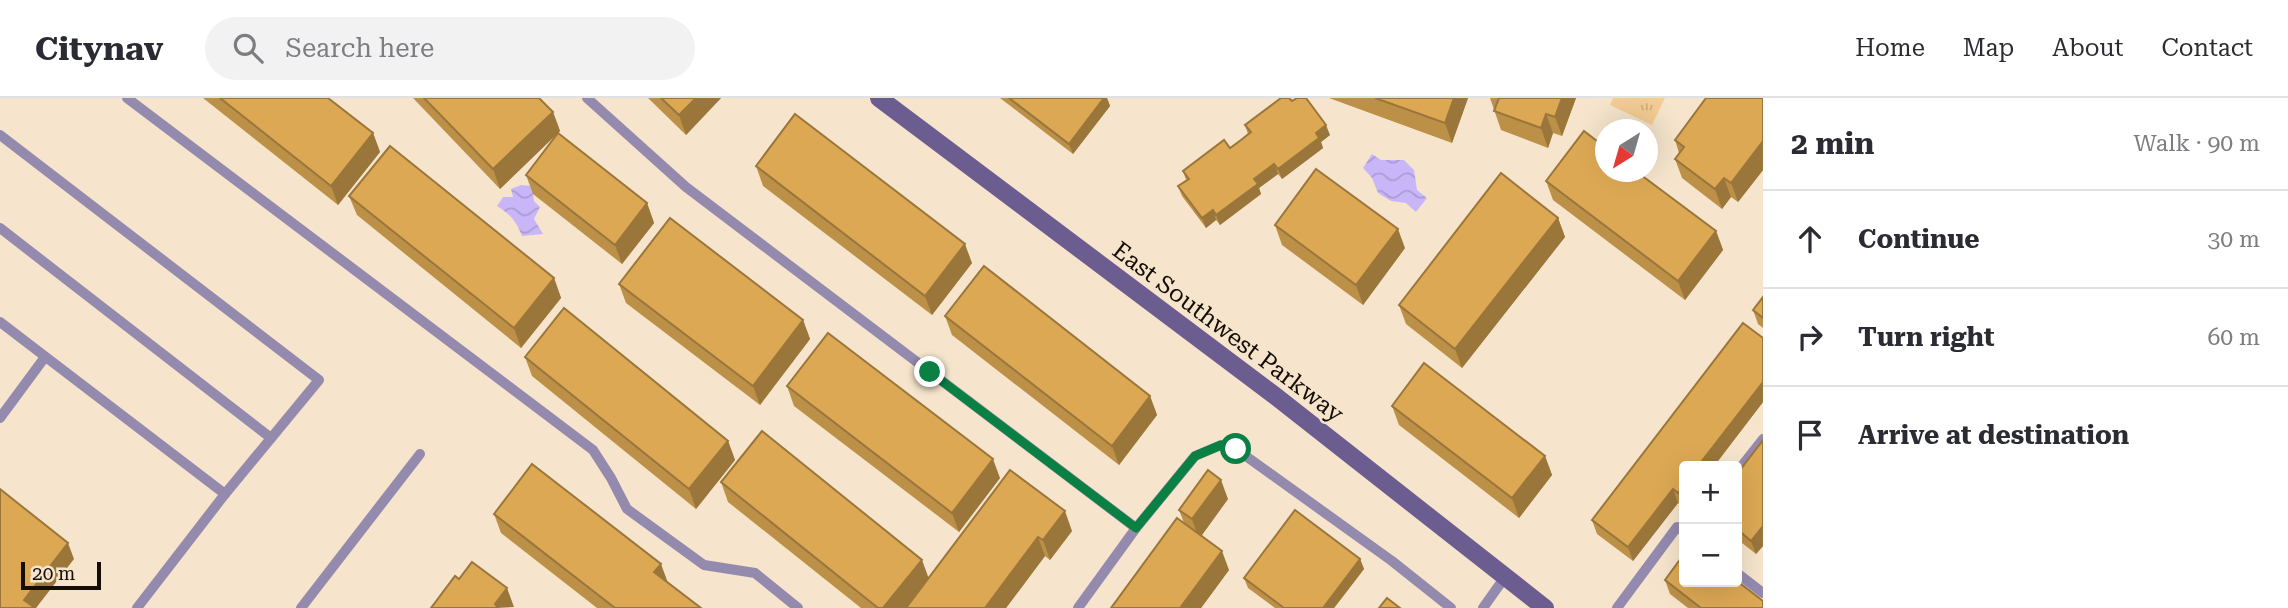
<!DOCTYPE html>
<meta charset="utf-8">
<style>
body{margin:0;font-family:"Roboto Serif",serif;background:#f2f2f3;color:#2b2b33}
.controls{position:absolute;right:21px;bottom:21px;display:grid;overflow:hidden;border-radius:7px;box-shadow:0 7px 28px #0002}
.controls button{width:63px;height:63px;display:grid;place-items:center;padding:0;border:0;border-bottom:2px solid #e1e1e2;background:#fff;color:#2b2b33;font:35px sans-serif}
.compass{position:absolute;left:1595px;top:21px;width:63px;height:63px;border-radius:50%;background:#fff;box-shadow:0 7px 28px #0002;rotate:217deg}
.scale{position:absolute;left:21px;bottom:18px;width:80px;box-sizing:border-box;padding-left:7px;border:4px solid #140e06;border-top:0;font-size:19px;line-height:24px;white-space:nowrap;color:#140e06;-webkit-text-stroke:5px #f6e5cc;paint-order:stroke}
.stop{position:absolute;width:21px;height:21px;margin:-16px;border:5px solid #0b8043;border-radius:50%;background:#fff}
.stop.end{background:#0b8043;border-color:#fff;box-shadow:0 2px 7px #0008}
.list{margin:0;padding:0;list-style:none}
h2{display:flex;justify-content:space-between;align-items:center;height:91px;margin:0;padding:0 28px;font-size:30px}
h2 small{font-size:23px;font-weight:400;color:#7c7c81}
.list li{display:grid;grid-template-columns:46px 1fr auto;gap:21px;align-items:center;box-sizing:border-box;height:98px;padding:0 28px;border-top:2px solid #e1e1e2}
.list b{display:block;font-size:26px;white-space:nowrap}
.list em{font-size:23px;font-style:normal;color:#7c7c81}
.icon{flex:none;width:38px;height:38px;fill:none;stroke:currentColor;stroke-width:2;stroke-linecap:round;stroke-linejoin:round}
.map{position:relative;flex:none;width:1763px;height:510px;overflow:hidden}
header{display:flex;align-items:center;gap:42px;box-sizing:border-box;height:98px;padding:0 35px;background:#fff;border-bottom:2px solid #e1e1e2}
header strong{font-size:33px}
nav{display:flex;gap:38px;margin-inline-start:auto;font-size:24px}
.search{width:490px;height:63px;background:#f2f2f3;display:flex;align-items:center;gap:18px;box-sizing:border-box;padding:0 24px;border-radius:38px;color:#7c7c81;font-size:26px}
main{display:flex}
aside{flex:1;background:#fff}
.map>svg:first-child{display:block}
.park{fill:url(#park-tufts)}
.water{fill:url(#water-waves)}
.lines{fill:none;stroke-linecap:round;stroke-linejoin:round}
.lane{stroke:#948aae;stroke-width:10}
.secondary{stroke:#6c5d90;stroke-width:18}
.wall{fill:#bd9048}
.shaded-wall{fill:#9a763b}
.building{fill:#dca854;stroke:#9a763b;stroke-width:2}
.route{stroke:#0b8043;stroke-width:9}
.labels{text-anchor:middle;stroke-width:5;stroke-linejoin:round;paint-order:stroke}
.street-label{font-size:24px;fill:#140e06;stroke:#f6e5cc}
</style>
<header>
<strong>Citynav</strong>
<div class="search"><svg class="icon" aria-label="search" viewBox="0 0 24 24"><circle cx="10" cy="10" r="6"/><path d="M15 15l6 6"/></svg>Search here</div>
<nav><a>Home</a><a>Map</a><a>About</a><a>Contact</a></nav>
</header>
<main>
<div class="map">
<svg width="1763" height="510" viewBox="0 0 1763 510">
<defs>
<pattern id="park-tufts" width="24" height="20" patternUnits="userSpaceOnUse" patternTransform="scale(1.75)"><rect width="24" height="20" fill="#f5ce94"/><path d="M3 7l-1-3M5 7V3M7 7l1-3M15 17l-1-3M17 17v-4M19 17l1-3" fill="none" stroke="#d1b07e"/></pattern>
<pattern id="water-waves" width="16" height="10" patternUnits="userSpaceOnUse" patternTransform="scale(1.75)"><rect width="16" height="10" fill="#c9b6f9"/><path d="M0 5q4-4 8 0t8 0" fill="none" stroke="#ac9bd4"/></pattern>
</defs>
<rect width="100%" height="100%" fill="#f6e5cc"/>
<path class="park" d="M1613,0H1665L1652,27L1610,7Z"/>
<g class="water">
<path d="M1372,56L1381,62H1404L1414,72L1417,92L1427,100L1416,114L1406,105L1391,103L1378,95L1372,80L1363,70Z"/>
<path d="M521,87L532,88L534,103L540,109L534,121L543,136L522,138C516,123 510,116 497,108L503,99H513L511,91Z"/>
</g>
<g class="lines">
<g class="lane">
<path d="M127,0L593,352L611,380L627,411L704,467L755,475L798,510"/>
<path d="M587,0L686,89L1136,430"/>
<path d="M0,37L319,282L225,396"/>
<path d="M0,130L271,340"/>
<path d="M0,224L225,396L137,510"/>
<path d="M0,320L45,259"/>
<path d="M1737,374L1763,341"/>
<path d="M1737,475L1763,495"/>
<path d="M301,510L420,356"/>
<path d="M1078,510L1136,430L1195,358L1221,347L1236,351L1392,463L1451,510"/>
<path d="M1483,510L1505,479"/>
<path d="M1617,510L1677,429L1684,434"/>
</g>
<path class="secondary" d="M879,0L1274,297L1545,510"/>
</g>
<g class="wall">
<path d="M203,0H328L373,35L380,54L338,107Z"/>
<path d="M413,0H539L553,14L560,33L500,91Z"/>
<path d="M648,0H721L686,37Z"/>
<path d="M1000,0H1107L1110,8L1073,56Z"/>
<path d="M1329,0H1468L1452,45Z"/>
<path d="M1490,0H1576L1562,38L1553,35L1548,50L1501,32Z"/>
<path d="M1763,0V72L1738,104L1731,99L1722,111L1682,80L1675,61L1679,55L1675,42Z"/>
<path d="M1292,3L1330,37L1321,44L1323,50L1282,81L1278,76L1259,90L1261,96L1220,127L1216,122L1206,130L1182,98L1178,88L1186,82L1183,73L1230,50L1248,36L1245,27Z"/>
<path d="M756,68L972,165L932,217L763,88Z"/>
<path d="M526,77L647,105L654,125L622,166L533,96Z"/>
<path d="M1546,83L1716,133L1723,152L1685,202L1553,102Z"/>
<path d="M349,98L554,180L561,200L521,250L357,117Z"/>
<path d="M1558,120L1565,139L1462,270L1406,226L1399,207Z"/>
<path d="M1275,127L1405,150L1363,207L1282,147Z"/>
<path d="M619,186L803,222L810,241L760,307L626,205Z"/>
<path d="M1763,199V230L1758,226L1753,212Z"/>
<path d="M945,218L1150,298L1157,317L1119,367L952,237Z"/>
<path d="M1763,240V304L1683,409L1678,405L1633,463L1597,436L1592,422Z"/>
<path d="M525,259L728,343L735,362L696,411L532,278Z"/>
<path d="M787,288L1000,380L959,434L794,308Z"/>
<path d="M1392,308L1545,358L1552,377L1519,420L1399,327Z"/>
<path d="M1763,342V448L1756,456L1737,441V376Z"/>
<path d="M1010,372L1072,433L1050,462L1045,458L1006,510H861L728,404L721,384L929,480Z"/>
<path d="M1228,401L1202,437L1229,472L1201,510H1111L1184,425L1179,412Z"/>
<path d="M494,416L668,484L701,510H597L501,435Z"/>
<path d="M1360,461L1364,471L1334,510H1275L1248,490L1244,480Z"/>
<path d="M1665,482L1763,510H1688L1670,496Z"/>
</g>
<g class="shaded-wall">
<path d="M696,0H721L686,37L679,17Z"/>
<path d="M1104,0H1107L1110,8L1073,56L1069,46Z"/>
<path d="M1454,0H1468L1452,45L1445,25Z"/>
<path d="M1562,0H1576L1562,38L1555,19Z"/>
<path d="M553,14L560,33L500,91L493,71Z"/>
<path d="M1546,16L1553,35L1548,50L1541,30Z"/>
<path d="M1326,27L1330,37L1321,44L1323,50L1282,81L1278,71L1316,35Z"/>
<path d="M373,35L380,54L338,107L331,88Z"/>
<path d="M1763,43V72L1738,104L1731,85Z"/>
<path d="M1274,66L1278,76L1259,90L1261,96L1220,127L1216,117L1254,81Z"/>
<path d="M1724,80L1731,99L1722,111L1715,91Z"/>
<path d="M647,105L654,125L622,166L615,147Z"/>
<path d="M1213,112L1216,122L1206,130L1202,120Z"/>
<path d="M1558,120L1565,139L1462,270L1455,251Z"/>
<path d="M1398,131L1405,150L1363,207L1356,187Z"/>
<path d="M1716,133L1723,152L1685,202L1678,183Z"/>
<path d="M965,146L972,165L932,217L925,198Z"/>
<path d="M554,180L561,200L521,250L514,230Z"/>
<path d="M803,222L810,241L760,307L753,288Z"/>
<path d="M1763,284V304L1714,368H1698Z"/>
<path d="M1150,298L1157,317L1119,367L1112,348Z"/>
<path d="M728,343L735,362L696,411L689,391Z"/>
<path d="M1545,358L1552,377L1519,420L1512,400Z"/>
<path d="M993,361L1000,380L959,434L952,415Z"/>
<path d="M1221,382L1228,401L1199,441L1192,421Z"/>
<path d="M1684,387V407L1683,409L1678,395Z"/>
<path d="M1673,391L1678,405L1633,463L1628,449Z"/>
<path d="M1065,413L1072,433L1050,462L1043,442Z"/>
<path d="M1763,428V448L1756,456L1751,443Z"/>
<path d="M1038,439L1045,458L1006,510H985Z"/>
<path d="M68,445L74,461L36,510H27L24,502Z"/>
<path d="M1222,453L1229,472L1201,510H1180Z"/>
<path d="M1360,461L1364,471L1334,510H1323Z"/>
<path d="M922,462L929,481L906,510H883Z"/>
<path d="M661,466L668,485L654,474Z"/>
<path d="M507,490L514,509L496,510L495,506Z"/>
</g>
<g class="building">
<path d="M220,0H328L373,35L331,88Z"/>
<path d="M424,0H539L553,14L493,71Z"/>
<path d="M661,0H696L679,17Z"/>
<path d="M1009,0H1104L1069,46Z"/>
<path d="M1281,0H1289L1292,3L1297,0H1306L1326,27L1316,35L1319,40L1278,71L1274,66L1254,81L1258,86L1216,117L1213,112L1202,120L1178,88L1189,81L1183,73L1224,42L1230,50L1241,42L1251,34L1245,27Z"/>
<path d="M1375,0H1454L1445,25Z"/>
<path d="M1499,0H1562L1555,19L1546,16L1541,30L1494,13Z"/>
<path d="M1706,0H1763V43L1731,85L1724,80L1715,91L1675,61L1684,49L1675,42Z"/>
<path d="M795,16L965,146L925,198L756,68Z"/>
<path d="M1584,33L1606,50V74H1637L1716,133L1678,183L1546,83Z"/>
<path d="M558,35L647,105L615,147L526,77Z"/>
<path d="M390,48L554,180L514,230L349,98Z"/>
<path d="M1316,71L1398,131L1356,187L1275,127Z"/>
<path d="M1501,75L1558,120L1455,251L1399,207Z"/>
<path d="M670,120L803,222L753,288L619,186Z"/>
<path d="M984,168L1150,298L1112,348L945,218Z"/>
<path d="M1763,199V220L1753,212Z"/>
<path d="M564,210L728,343L689,391L525,259Z"/>
<path d="M1743,225L1763,240V284L1698,368H1684V387L1678,395L1673,391L1628,449L1592,422Z"/>
<path d="M828,235L993,361L952,415L787,288Z"/>
<path d="M1424,265L1545,358L1512,400L1392,308Z"/>
<path d="M762,333L922,462L883,510H878L721,384Z"/>
<path d="M1763,342V428L1751,443L1737,431V376Z"/>
<path d="M532,366L661,466L654,474L701,510H615L494,416Z"/>
<path d="M1010,372L1065,413L1043,442L1038,439L985,510H906Z"/>
<path d="M1208,372L1221,382L1192,421L1179,412Z"/>
<path d="M0,391L68,445L24,502L35,510H0Z"/>
<path d="M1295,412L1360,461L1323,510H1284L1244,480Z"/>
<path d="M1177,420L1222,453L1180,510H1111Z"/>
<path d="M1684,456V484L1737,483L1763,503V510H1701L1665,482Z"/>
<path d="M472,464L507,490L495,506L498,510H431L455,478L459,481Z"/>
<path d="M1387,500L1400,510H1379Z"/>
</g>
<g class="lines">
<path class="route" d="M930,274L1136,430L1195,358L1221,347L1236,351"/>
</g>
<g class="labels">
<g class="street-label">
<text transform="translate(1228 234) rotate(37)" y="8">East Southwest Parkway</text>
</g>
</g>
</svg>
<div class="controls">
<button>+</button>
<button>−</button>
</div>
<svg class="compass" viewBox="-18 -18 36 36"><path d="M0-13l5 13h-10z" fill="#e53935"/><path d="M0 13l5-13h-10z" fill="#7c7c81"/></svg>
<div class="scale">20 m</div>
<div class="stop" style="left:1236px;top:351px"></div>
<div class="stop end" style="left:930px;top:274px"></div>
</div>
<aside>
<h2>2 min<small>Walk · 90 m</small></h2>
<ul class="list">
<li><svg class="icon" aria-label="ahead" viewBox="0 0 24 24"><path d="M12 20V5M6 11l6-6 6 6"/></svg><div><b>Continue</b></div><em>30 m</em></li>
<li><svg class="icon" aria-label="right" viewBox="0 0 24 24"><path d="M7 20v-9h11M14 6l5 5-5 5"/></svg><div><b>Turn right</b></div><em>60 m</em></li>
<li><svg class="icon" aria-label="arrive" viewBox="0 0 24 24"><path d="M6 21V4h12l-3 4 3 4H6"/></svg><div><b>Arrive at destination</b></div></li>
</ul>
</aside>
</main>
